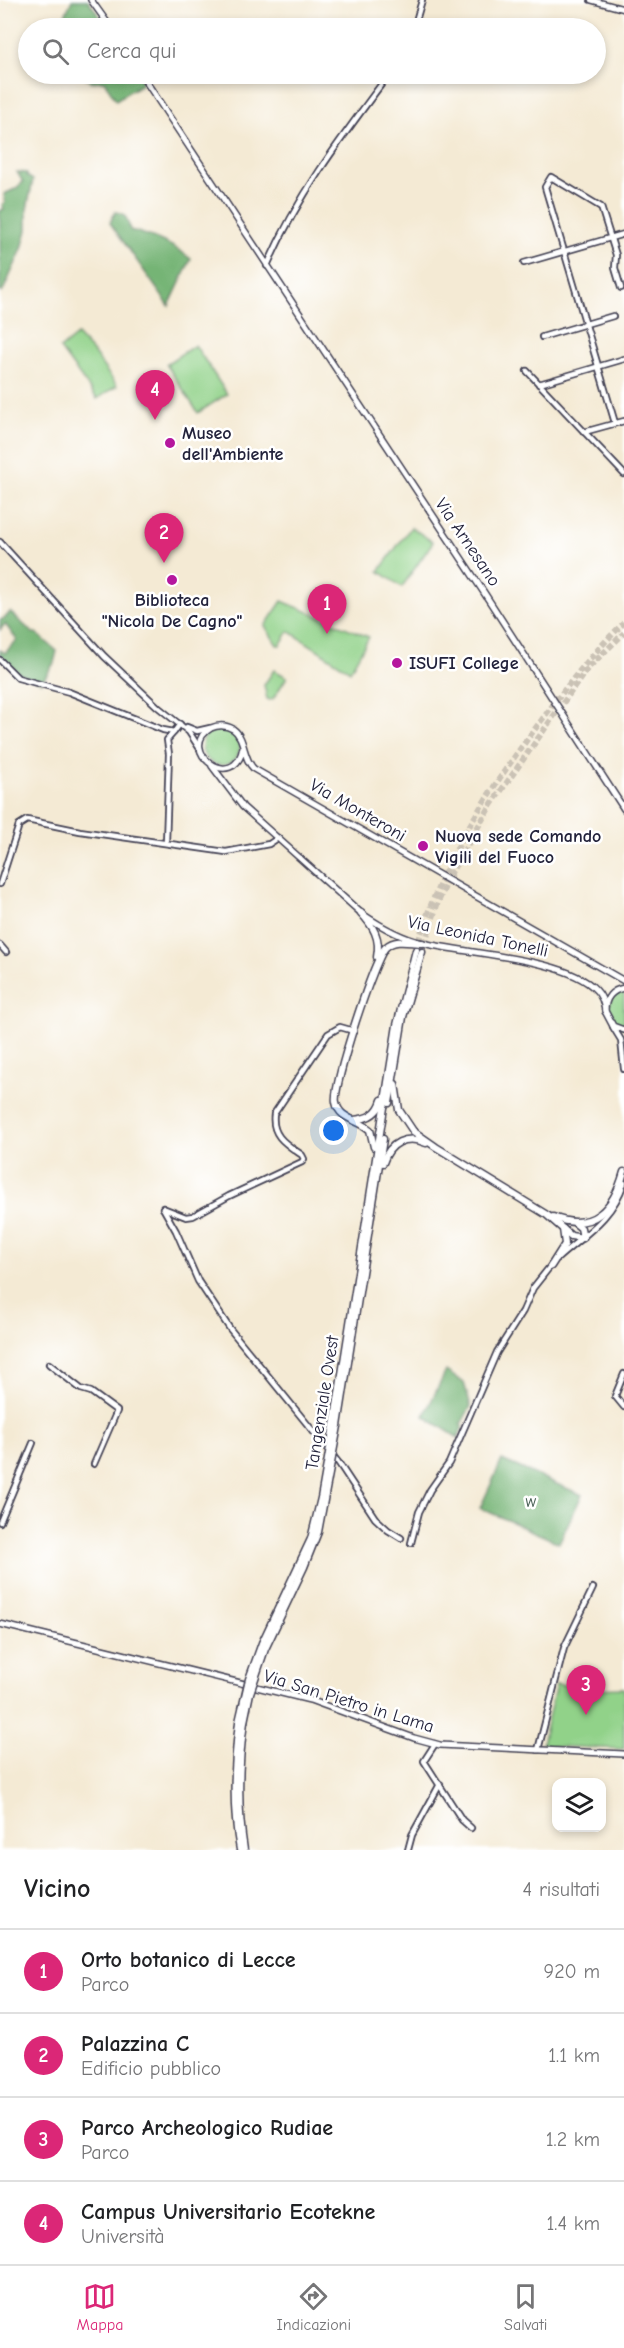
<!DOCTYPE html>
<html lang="it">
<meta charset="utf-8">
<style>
body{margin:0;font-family:"Comic Neue",sans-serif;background:#f6f6f6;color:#202124}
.controls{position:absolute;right:18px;bottom:18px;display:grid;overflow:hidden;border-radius:12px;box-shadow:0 3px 9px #0003}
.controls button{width:54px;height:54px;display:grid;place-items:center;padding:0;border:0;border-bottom:2px solid #e0e0e0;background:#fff;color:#202124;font:30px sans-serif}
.you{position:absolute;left:334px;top:1131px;width:21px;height:21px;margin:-15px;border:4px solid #fff;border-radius:50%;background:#1a73e8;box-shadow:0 0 0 9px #1a73e833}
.badge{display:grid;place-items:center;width:39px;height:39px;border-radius:50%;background:#db2777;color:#fff;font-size:20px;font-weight:700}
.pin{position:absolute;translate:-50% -50px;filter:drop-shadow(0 2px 3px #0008)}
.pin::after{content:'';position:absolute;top:32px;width:21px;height:18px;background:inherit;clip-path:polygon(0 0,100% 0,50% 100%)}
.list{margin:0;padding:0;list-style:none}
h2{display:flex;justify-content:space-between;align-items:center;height:78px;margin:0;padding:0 24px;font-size:26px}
h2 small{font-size:20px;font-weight:400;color:#757577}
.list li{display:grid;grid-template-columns:39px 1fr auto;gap:18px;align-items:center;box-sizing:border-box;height:84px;padding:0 24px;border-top:2px solid #e0e0e0}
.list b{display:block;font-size:22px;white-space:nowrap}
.list p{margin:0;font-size:20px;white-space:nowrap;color:#757577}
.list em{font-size:20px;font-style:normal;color:#757577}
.icon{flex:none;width:33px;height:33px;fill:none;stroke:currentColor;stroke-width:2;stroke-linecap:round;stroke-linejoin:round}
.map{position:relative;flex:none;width:624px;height:1850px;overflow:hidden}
.search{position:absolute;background:#fff;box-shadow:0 3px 9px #0003;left:18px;right:18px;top:18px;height:66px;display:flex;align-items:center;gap:15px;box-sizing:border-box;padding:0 21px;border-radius:33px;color:#757577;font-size:22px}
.sheet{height:414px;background:#fff}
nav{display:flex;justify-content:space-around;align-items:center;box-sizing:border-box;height:84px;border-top:2px solid #e0e0e0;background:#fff;font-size:16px;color:#757577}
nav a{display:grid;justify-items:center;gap:3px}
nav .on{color:#db2777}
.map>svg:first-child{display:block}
.green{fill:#91d289;stroke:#5a7a62;stroke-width:1.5}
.forest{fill:#74b475;stroke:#4b6b58;stroke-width:1.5}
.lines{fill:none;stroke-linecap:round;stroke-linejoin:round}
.highway-tunnel{stroke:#cac2b5;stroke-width:6;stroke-dasharray:6 3;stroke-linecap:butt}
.minor-casing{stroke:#424052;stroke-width:8}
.major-casing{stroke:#424052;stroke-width:8}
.highway-casing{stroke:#424052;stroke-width:9}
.minor{stroke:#fff;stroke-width:4.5}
.major{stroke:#fff;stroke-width:5}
.highway{stroke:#fff;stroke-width:6}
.highway-bridge-casing{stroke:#424052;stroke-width:9;stroke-linecap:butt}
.highway-bridge{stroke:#fff;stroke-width:6}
.poi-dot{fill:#b5179e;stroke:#fff;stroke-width:2}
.labels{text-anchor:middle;stroke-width:5;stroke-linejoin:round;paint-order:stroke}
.poi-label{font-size:18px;font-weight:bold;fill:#22223b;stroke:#fff;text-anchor:start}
.street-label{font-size:18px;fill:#22223b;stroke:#fff}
.park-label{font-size:18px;fill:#496056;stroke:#fff}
</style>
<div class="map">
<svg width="624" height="1850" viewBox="0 0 624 1850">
<rect width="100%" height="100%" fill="#fff"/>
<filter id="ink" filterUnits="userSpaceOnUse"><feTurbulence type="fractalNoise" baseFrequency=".0167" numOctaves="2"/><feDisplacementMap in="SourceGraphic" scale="12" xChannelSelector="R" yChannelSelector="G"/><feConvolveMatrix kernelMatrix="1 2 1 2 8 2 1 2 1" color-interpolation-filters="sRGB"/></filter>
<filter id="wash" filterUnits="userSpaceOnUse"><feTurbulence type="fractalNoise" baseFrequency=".008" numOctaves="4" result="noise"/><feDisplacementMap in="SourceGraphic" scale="24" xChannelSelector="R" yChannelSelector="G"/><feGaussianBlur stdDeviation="1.35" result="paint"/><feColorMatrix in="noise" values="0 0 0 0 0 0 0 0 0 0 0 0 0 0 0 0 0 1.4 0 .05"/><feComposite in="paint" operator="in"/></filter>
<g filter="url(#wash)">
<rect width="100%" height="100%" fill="#f4ead4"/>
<g class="green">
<path d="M77,335L93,352L117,386L97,399L60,349Z"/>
<path d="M195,345L227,394L198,413L166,364Z"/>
<path d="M411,527L433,542L402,587L379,571Z"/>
<path d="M282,601L369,637L350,671L289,631L280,645H277L265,626Z"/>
<path d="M274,670L287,677L273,699L270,700L267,699L264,685Z"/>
<circle cx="221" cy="746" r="19"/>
<path d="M624,990V1028L615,1024L608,1007L614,994Z"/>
<path d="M556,1684L590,1689L624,1688V1749L549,1746L542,1743Z"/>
</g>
<g class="forest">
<path d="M72,0H88L108,28H59Z"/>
<path d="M83,74H138L143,83L116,100L104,81L90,82Z"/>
<path d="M17,172L27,173V176L33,180L27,209V230L22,249L2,293L0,292V211L4,209L2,205L5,202L4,194L15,189L23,182Z"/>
<path d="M115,212C126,212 128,221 130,230C153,236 173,244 191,259L169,306L110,223Z"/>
<path d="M10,612L33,633H36L57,651L54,663L42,682L18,673L0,655V650L5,653L17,640L5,624L0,630V620L5,618Z"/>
<path d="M446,1371L464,1383L471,1406L461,1424L463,1426L458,1438L424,1416Z"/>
<path d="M502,1460L582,1495L559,1543L480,1508Z"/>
</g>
</g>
<g filter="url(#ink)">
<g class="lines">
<g class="highway-tunnel">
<path d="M416,950C440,864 487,792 541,721C567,686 592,653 624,623"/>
<path d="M422,952L438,902L452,871L491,805L587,669L624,633"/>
</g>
<g class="minor-casing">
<g id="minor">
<path d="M591,0L624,9"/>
<path d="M414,28L422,0"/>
<path d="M524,263L624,234"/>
<path d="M267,266C299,193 342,137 389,74"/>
<path d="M542,337L613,316"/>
<path d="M527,371L624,474"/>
<path d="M539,384L624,359"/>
<path d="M615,423L545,187L551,177L601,207L616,255L615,268L621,288"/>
<path d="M584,432L624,421"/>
<path d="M0,542L104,656L158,707L189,732L200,749"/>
<path d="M0,660L18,678L69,692L163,730L174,732L180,724"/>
<path d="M187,727L197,731L210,728"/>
<path d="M166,843L169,754L167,740L174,732"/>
<path d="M0,884L19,825L27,820L80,831L226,852L269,844L278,838"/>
<path d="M0,945L6,952"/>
<path d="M613,1027L621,1040L624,1069"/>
<path d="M163,1208L176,1231L198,1281L230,1329L338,1462L375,1518L388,1530L401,1538"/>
<path d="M163,1208L186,1217L193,1216L229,1196L302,1162L304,1159L302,1155C286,1144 271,1136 274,1114L328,1034L340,1027L354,1031"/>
<path d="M558,1258C585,1234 612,1219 624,1183"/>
<path d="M49,1364L81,1389L91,1392L117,1411L94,1464"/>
<path d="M624,1374L615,1396L624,1407"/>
<path d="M0,1522L33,1443"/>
<path d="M411,1543L419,1512L430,1490L449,1463L497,1352L523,1311L533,1288L552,1264"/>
<path d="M435,1744L424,1761L462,1820L471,1828"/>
<path d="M538,1750L564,1648L593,1588"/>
<path d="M408,1850L412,1835L440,1784"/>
</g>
</g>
<g class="major-casing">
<g id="major">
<path d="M91,0L111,28"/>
<path d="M141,74L481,588L624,809"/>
<path d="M243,747C235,795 175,749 211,728C218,725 226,725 233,729C246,738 242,758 254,769L624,981"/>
<path d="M212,766L243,807L361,913C380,926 400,938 423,943C466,954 567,958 596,990C602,996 604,1003 605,1011"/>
<path d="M624,988C612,990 605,998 605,1011L613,1026L624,1030"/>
<path d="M0,1624L310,1700L414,1738L440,1745L624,1754"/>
</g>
</g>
<g class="highway-casing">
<g id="highway">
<path d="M361,913C373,926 381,938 377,957"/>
<path d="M395,1084L399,1110L413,1131L436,1147L547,1215L571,1236L583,1238L581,1228L575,1223"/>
<path d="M389,1103L403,1017L422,952"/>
<path d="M354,1120C368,1119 378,1114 382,1100"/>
<path d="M374,1147L370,1130C359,1119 339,1120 336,1102C332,1088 375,956 386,947C396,938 410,943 422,943"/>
<path d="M383,1163C389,1143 406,1134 426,1143"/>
<path d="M553,1217C593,1233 614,1208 624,1172"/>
<path d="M551,1266L565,1244L563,1229"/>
<path d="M334,1425L397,1025L416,950"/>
<path d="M338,1426L383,1139"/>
<path d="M239,1722C234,1765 232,1807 240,1850"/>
<path d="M244,1850C237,1807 238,1765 244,1722"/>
</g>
</g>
<use href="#minor" class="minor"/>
<use href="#major" class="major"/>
<use href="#highway" class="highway"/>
<g class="highway-bridge-casing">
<g id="highway-bridge">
<path d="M239,1722L249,1679L262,1643L311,1539L321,1498L334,1425"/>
<path d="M244,1722L250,1693L265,1649L304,1567L318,1532L338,1426"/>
</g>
</g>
<use href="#highway-bridge" class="highway-bridge"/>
</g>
</g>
<g class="poi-dot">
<circle cx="170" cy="443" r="6"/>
<circle cx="172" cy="580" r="6"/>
<circle cx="397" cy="663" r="6"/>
<circle cx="423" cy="846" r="6"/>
</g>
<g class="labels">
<g class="poi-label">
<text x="182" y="439">Museo<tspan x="182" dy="21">dell'Ambiente</tspan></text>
<text x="172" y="606" text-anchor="middle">Biblioteca<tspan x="172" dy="21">"Nicola De Cagno"</tspan></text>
<text x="409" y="669">ISUFI College</text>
<text x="435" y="842">Nuova sede Comando<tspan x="435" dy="21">Vigili del Fuoco</tspan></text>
</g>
<g class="street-label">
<text transform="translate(468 542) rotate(56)" y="6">Via Arnesano</text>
<text transform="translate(358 810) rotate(30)" y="6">Via Monteroni</text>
<text transform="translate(478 936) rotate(12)" y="6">Via Leonida Tonelli</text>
<text transform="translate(322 1403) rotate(-81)" y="6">Tangenziale Ovest</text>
<text transform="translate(349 1701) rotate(17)" y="6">Via San Pietro in Lama</text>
</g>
<g class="park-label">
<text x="531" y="1507">w</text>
</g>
</g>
</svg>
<div class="controls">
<button><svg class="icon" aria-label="layers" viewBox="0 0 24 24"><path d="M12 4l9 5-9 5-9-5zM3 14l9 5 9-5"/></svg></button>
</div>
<div class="you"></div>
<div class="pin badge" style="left:327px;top:634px">1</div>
<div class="pin badge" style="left:164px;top:563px">2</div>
<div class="pin badge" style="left:586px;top:1715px">3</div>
<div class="pin badge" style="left:155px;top:420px">4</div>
<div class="search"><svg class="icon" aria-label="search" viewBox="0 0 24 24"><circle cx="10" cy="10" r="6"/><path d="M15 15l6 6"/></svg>Cerca qui</div>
</div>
<section class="sheet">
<h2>Vicino<small>4 risultati</small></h2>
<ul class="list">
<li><span class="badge">1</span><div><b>Orto botanico di Lecce</b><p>Parco</p></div><em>920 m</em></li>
<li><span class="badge">2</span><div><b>Palazzina C</b><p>Edificio pubblico</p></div><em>1.1 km</em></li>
<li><span class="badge">3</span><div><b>Parco Archeologico Rudiae</b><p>Parco</p></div><em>1.2 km</em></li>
<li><span class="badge">4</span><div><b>Campus Universitario Ecotekne</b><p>Università</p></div><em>1.4 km</em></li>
</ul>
</section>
<nav>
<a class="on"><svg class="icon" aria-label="map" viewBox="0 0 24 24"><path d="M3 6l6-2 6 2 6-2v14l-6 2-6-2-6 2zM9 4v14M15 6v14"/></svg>Mappa</a>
<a><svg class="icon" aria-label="directions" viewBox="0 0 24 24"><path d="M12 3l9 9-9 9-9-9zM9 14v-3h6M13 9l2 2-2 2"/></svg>Indicazioni</a>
<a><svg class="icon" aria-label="saved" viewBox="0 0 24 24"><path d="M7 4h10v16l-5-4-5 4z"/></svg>Salvati</a>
</nav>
